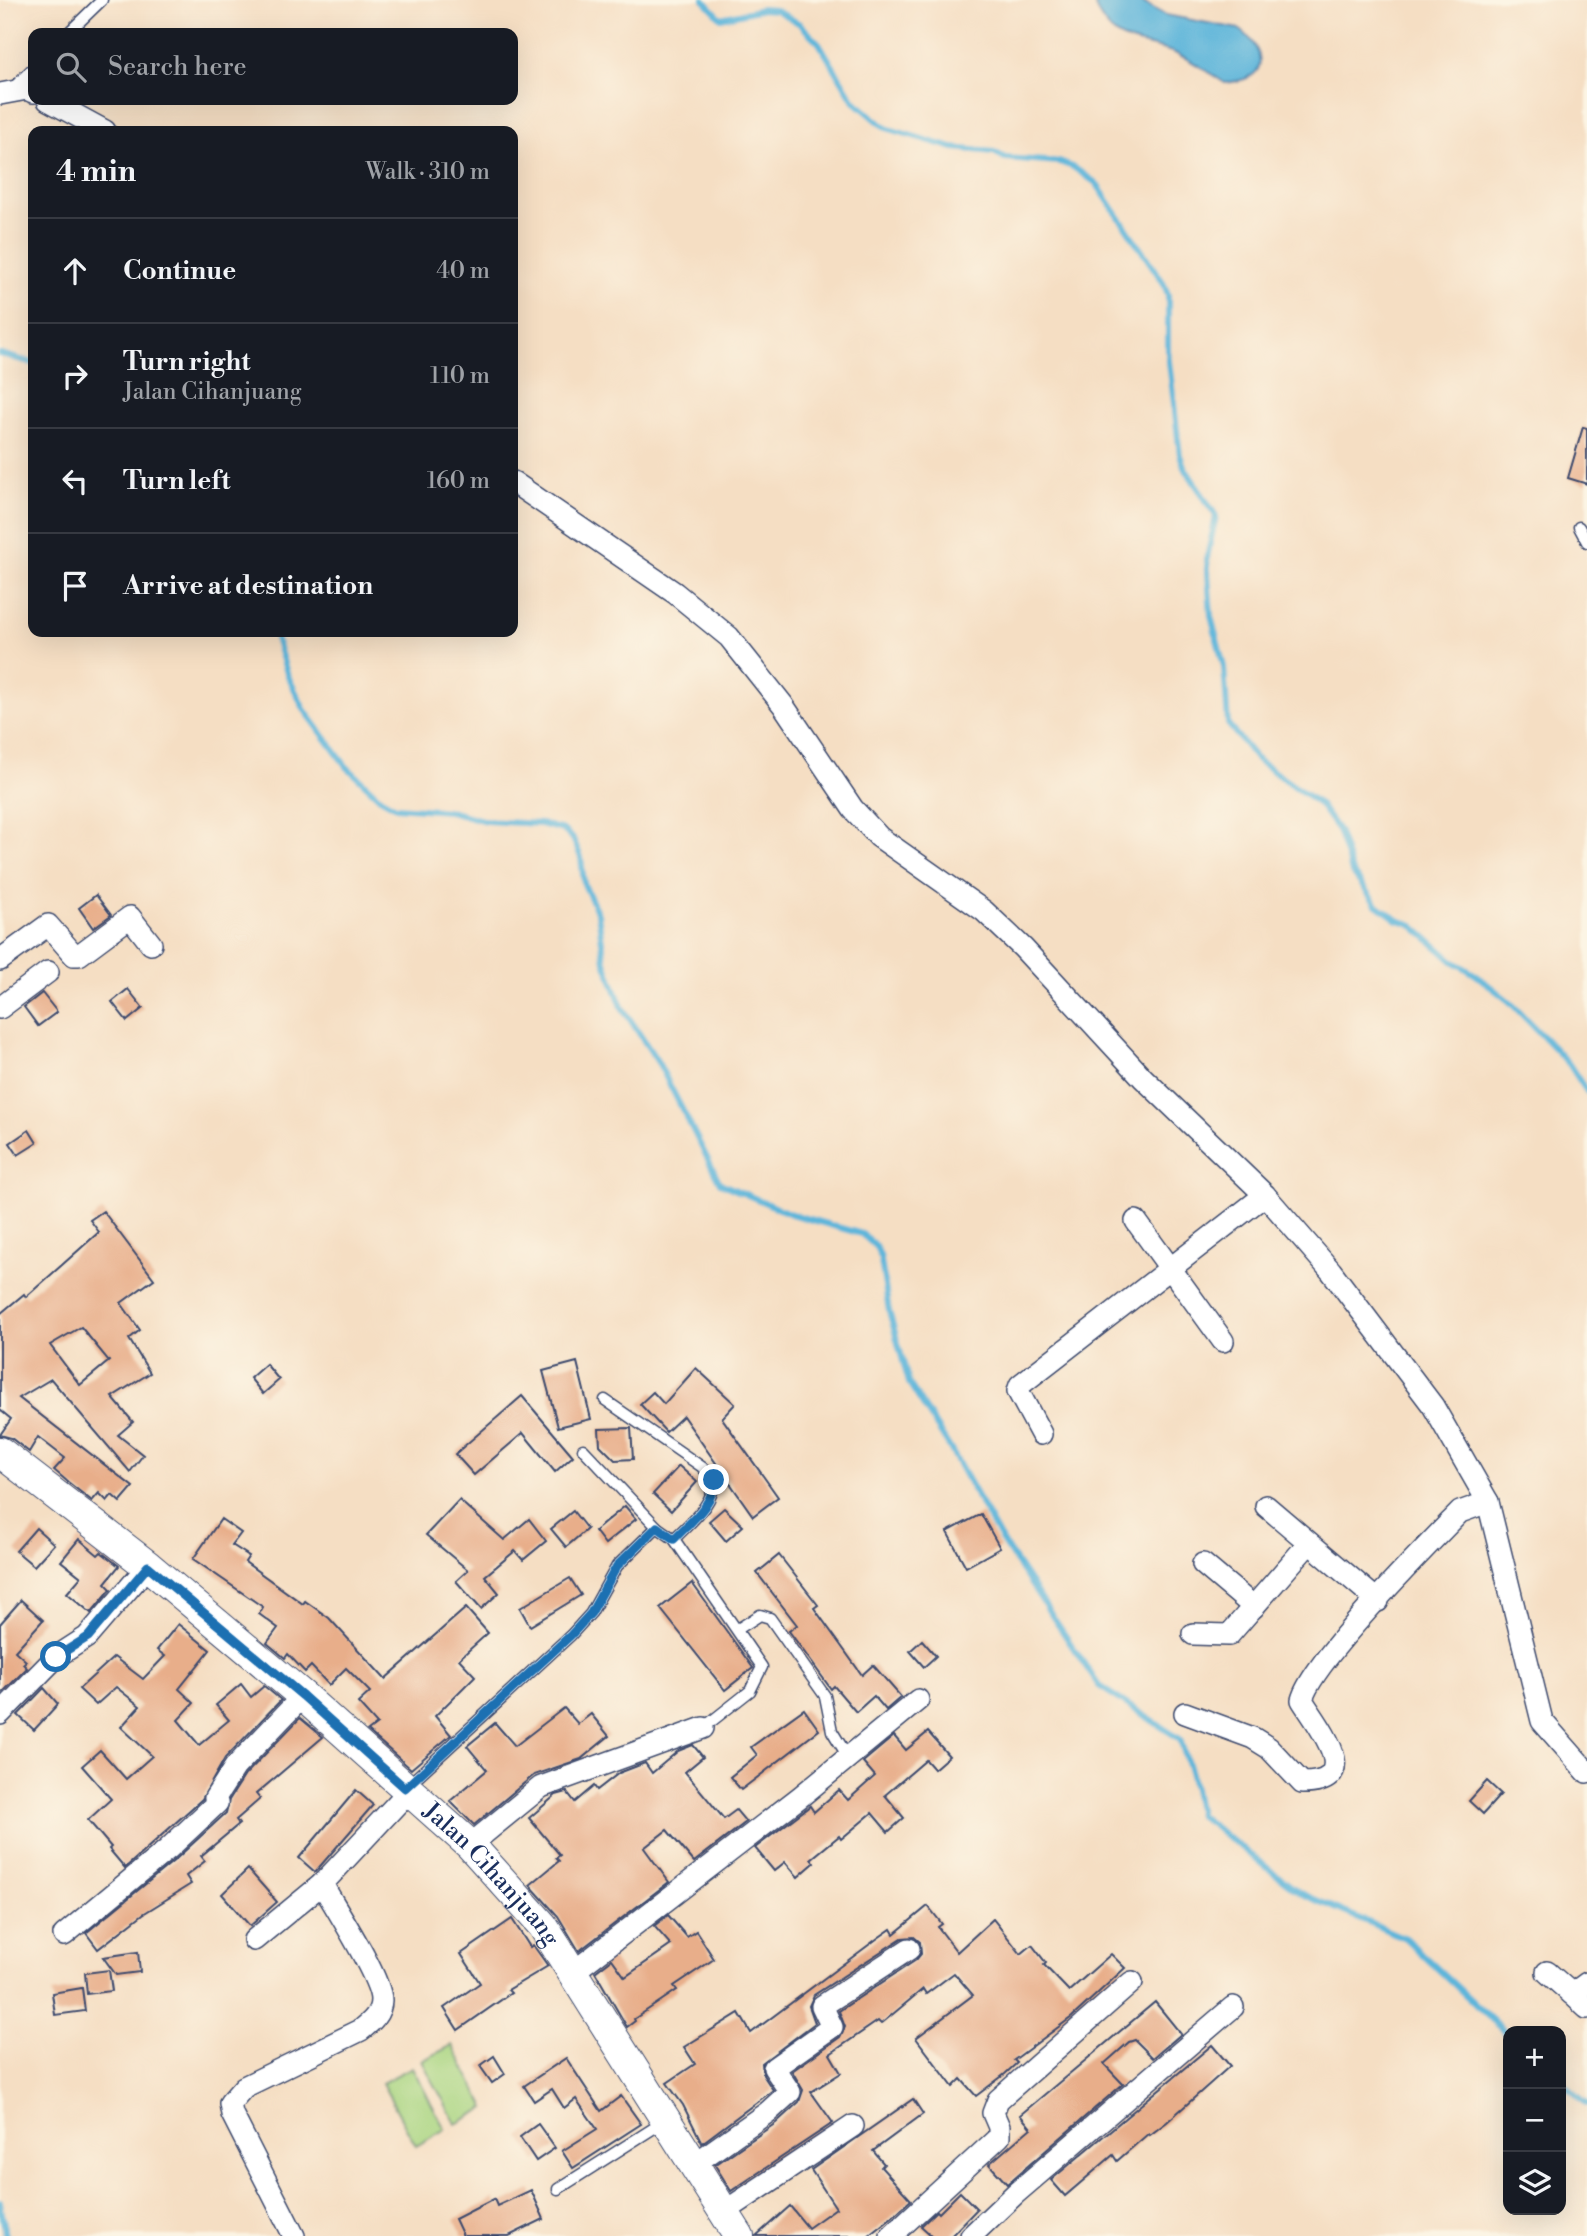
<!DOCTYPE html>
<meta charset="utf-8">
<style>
body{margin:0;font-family:"Libre Bodoni",serif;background:#242831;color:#f1f3f6}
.controls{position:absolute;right:21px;bottom:21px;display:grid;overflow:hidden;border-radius:14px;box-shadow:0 7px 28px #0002}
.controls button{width:63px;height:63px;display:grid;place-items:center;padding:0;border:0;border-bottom:2px solid #363941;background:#171b24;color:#f1f3f6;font:35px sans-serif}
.stop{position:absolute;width:21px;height:21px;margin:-16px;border:5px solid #1f6fb2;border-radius:50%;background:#fff}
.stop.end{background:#1f6fb2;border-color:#fff;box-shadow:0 2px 7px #0008}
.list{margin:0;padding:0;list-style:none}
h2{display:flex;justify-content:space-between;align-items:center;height:91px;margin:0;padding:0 28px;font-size:30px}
h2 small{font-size:23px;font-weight:400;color:#9ea1a6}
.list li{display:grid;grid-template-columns:46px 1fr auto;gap:21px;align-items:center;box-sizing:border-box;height:105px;padding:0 28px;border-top:2px solid #363941}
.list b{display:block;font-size:26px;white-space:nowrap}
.list p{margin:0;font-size:23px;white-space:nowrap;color:#9ea1a6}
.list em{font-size:23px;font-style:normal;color:#9ea1a6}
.icon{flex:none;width:38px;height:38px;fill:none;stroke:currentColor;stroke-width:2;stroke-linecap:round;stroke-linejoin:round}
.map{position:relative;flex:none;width:1587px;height:2236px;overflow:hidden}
.search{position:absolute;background:#171b24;box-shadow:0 7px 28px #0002;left:28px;top:28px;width:490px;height:77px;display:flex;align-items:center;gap:18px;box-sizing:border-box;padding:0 24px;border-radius:14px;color:#9ea1a6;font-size:26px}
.panel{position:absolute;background:#171b24;box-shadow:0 7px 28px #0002;left:28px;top:126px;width:490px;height:511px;border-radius:14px}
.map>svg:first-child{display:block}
.green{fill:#aad582;stroke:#628270;stroke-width:2}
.water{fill:#5db5da;stroke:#3c729c;stroke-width:2}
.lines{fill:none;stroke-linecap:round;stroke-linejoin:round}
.stream{stroke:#5db5da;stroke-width:6}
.building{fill:#e8ae8a;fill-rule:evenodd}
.service-casing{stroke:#3c496d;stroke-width:13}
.minor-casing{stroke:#3c496d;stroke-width:24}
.secondary-casing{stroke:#3c496d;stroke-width:32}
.service{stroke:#fff;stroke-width:10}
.minor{stroke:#fff;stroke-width:21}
.secondary{stroke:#fff;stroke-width:30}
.route{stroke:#1f6fb2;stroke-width:9}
.labels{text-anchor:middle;stroke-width:6;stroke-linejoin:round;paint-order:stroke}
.street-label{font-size:24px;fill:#1b2f5e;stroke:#fcf5e5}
</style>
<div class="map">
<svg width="1587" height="2236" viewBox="0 0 1587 2236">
<rect width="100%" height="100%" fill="#fcf5e5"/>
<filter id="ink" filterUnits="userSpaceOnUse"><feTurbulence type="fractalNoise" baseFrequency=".0143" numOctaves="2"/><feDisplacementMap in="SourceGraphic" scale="14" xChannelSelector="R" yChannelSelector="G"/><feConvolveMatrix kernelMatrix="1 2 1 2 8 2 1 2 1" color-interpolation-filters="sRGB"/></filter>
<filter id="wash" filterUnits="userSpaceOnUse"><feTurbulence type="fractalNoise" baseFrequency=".00686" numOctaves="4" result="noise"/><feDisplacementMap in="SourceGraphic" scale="28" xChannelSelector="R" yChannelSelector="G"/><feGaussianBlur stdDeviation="1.57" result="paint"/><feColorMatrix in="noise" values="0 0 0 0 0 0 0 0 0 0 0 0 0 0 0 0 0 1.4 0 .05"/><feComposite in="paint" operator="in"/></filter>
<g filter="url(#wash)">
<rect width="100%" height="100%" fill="#f5dec3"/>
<g class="green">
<path d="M452,2045L486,2108L456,2124L422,2061Z"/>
<path d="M412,2067L445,2129L416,2146L382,2083Z"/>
</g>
<path class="water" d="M1100,0H1138L1166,15L1239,29C1255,39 1272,68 1247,78C1241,81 1232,82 1225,83C1209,73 1194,61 1177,54C1143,40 1112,49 1095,6Z"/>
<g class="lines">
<g class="stream">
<path d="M704,0L721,18L762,9L776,10L800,24L819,43L854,101L886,128L953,148L994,152L1005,158L1059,162L1073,167L1096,183L1163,282L1168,295V353L1180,455L1185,468L1216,516L1207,558L1211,616L1224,667L1228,724L1256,759L1319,804L1338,830L1352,872L1376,904L1398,920L1411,924L1453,961L1476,975L1510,1002L1569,1064L1587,1092"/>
<path d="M0,354L33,363"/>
<path d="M274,632L288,676L304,709L346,766L380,798L396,807L449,811L486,821L541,824L563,830L573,839L581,857L584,884L598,914L605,962L622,1007L659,1064L720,1183L791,1214L862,1234L876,1247L880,1255L889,1311L909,1383L950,1448L1000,1538L1099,1686L1180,1739L1191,1774L1199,1815L1300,1893L1405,1938L1508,2035"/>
<path d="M1561,2081L1587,2104"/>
<path d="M0,2202L6,2236"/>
</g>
</g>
<g id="blocks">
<g class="building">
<path d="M1583,427L1587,428V484L1568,478Z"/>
<path d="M96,895L111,915L93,928L79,908Z"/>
<path d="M128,989L143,1008L127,1021L112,1002Z"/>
<path d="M42,993L57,1012L38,1026L24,1007Z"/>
<path d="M29,1130L37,1143L18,1155L10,1143Z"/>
<path d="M103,1211L154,1279L121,1303L140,1330L129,1339L150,1373L112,1397L133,1422L118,1435L143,1455L130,1472L51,1379L19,1398L133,1487L120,1502L112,1495L107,1501L99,1493L92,1501L68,1482L54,1470L65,1458L38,1437L29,1452L11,1438L0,1435L11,1419L0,1410V1314L24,1294L26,1297L99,1232L90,1220ZM81,1327L109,1361L80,1385L50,1345Z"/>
<path d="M577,1362L591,1419L558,1427L543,1371Z"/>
<path d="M266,1364L279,1380L263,1394L250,1378Z"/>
<path d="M696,1368L735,1404L722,1418L778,1497L753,1516L683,1416L666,1432L640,1404L653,1392L664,1404Z"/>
<path d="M522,1396L573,1456L555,1472L523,1433L474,1475L455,1454Z"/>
<path d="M631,1428L633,1459L615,1460L600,1445L599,1429Z"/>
<path d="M679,1466L697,1482L671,1511L653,1494Z"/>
<path d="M459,1500L504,1540L529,1519L546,1541L523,1560L515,1551L485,1576L499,1593L481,1609L456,1581L468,1570L426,1535Z"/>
<path d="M625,1506L636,1519L605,1544L595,1531Z"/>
<path d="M724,1508L743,1526L726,1541L709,1521Z"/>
<path d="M573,1511L587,1529L566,1547L551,1529Z"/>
<path d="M981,1514L1000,1548L966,1567L947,1532Z"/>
<path d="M221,1519L241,1533L232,1545L249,1556L245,1562L303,1604L305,1601L329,1618L385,1679L466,1608L488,1633L459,1659L475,1676L435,1716L451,1735L411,1769L368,1731L377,1724L358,1703L370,1692L346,1668L329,1685L311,1666L305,1672L288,1654L285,1658L267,1643L278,1628L259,1614L263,1607L193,1559Z"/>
<path d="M36,1528L54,1544L34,1566L16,1551Z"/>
<path d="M79,1539L98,1555L101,1552L119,1566L105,1583L111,1589L91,1613L67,1593L81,1577L61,1561Z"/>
<path d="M779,1555L818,1605L814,1608L862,1675L873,1665L901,1697L886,1710L874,1696L856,1712L834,1686L831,1689L789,1631L797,1625L757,1573Z"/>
<path d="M570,1578L581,1595L530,1626L520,1608Z"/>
<path d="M692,1583L753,1668L725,1690L660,1608Z"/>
<path d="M21,1600L43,1620L15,1651L26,1661L23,1664L27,1668L0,1695V1624Z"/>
<path d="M178,1624L210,1650L179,1689L194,1703L178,1720L199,1745L229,1720L216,1705L241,1684L251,1697L264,1686L281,1700L225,1758L202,1799L125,1868L109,1849L111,1847L88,1820L111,1799L82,1766L100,1750L126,1779L152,1756L121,1727L140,1706L116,1687L96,1705L79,1689L114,1657L143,1679L165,1656L157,1650Z"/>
<path d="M922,1640L936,1656L924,1667L910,1651Z"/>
<path d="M44,1688L58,1704L34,1730L18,1715Z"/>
<path d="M564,1708L578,1724L591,1714L609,1736L581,1759L534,1775L474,1825L450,1801L487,1770L467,1746L495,1723L515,1746Z"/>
<path d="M804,1709L819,1730L741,1790L730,1777L757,1755L751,1747Z"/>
<path d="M300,1718L323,1737L256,1794L260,1799L236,1820L239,1824L201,1856L205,1861L186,1876L191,1884L143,1914L98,1949L86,1933L176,1859L226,1813L229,1800L245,1775Z"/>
<path d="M928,1732L949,1756L934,1769L926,1760L885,1795L904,1818L888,1832L872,1813L841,1839L839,1836L811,1859L814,1863L798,1877L785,1862L774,1871L755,1848L810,1806L814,1812L839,1790L848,1800L875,1776L863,1762L894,1736L906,1750Z"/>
<path d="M693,1745L703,1757L685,1772L724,1819L736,1810L746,1822L694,1862L667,1830L644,1848L669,1882L579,1951L558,1916L530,1885L559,1861L556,1858L560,1855L529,1818L556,1795L567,1792L575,1802L594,1786L597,1790L619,1773L645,1763L652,1773L678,1751Z"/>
<path d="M1487,1781L1501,1794L1483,1814L1469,1801Z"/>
<path d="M356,1790L373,1805L315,1872L299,1858Z"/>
<path d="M248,1869L277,1902L250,1926L222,1894Z"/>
<path d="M928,1906L942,1924L938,1927L957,1952L993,1919L1021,1954L1032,1945L1046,1963L1044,1965L1069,1991L1111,1954L1125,1968L1072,2017L1014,2060L1017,2063L1005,2074L976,2096L961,2079L953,2087L916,2038L973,1995L954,1973L926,1994L923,1989L881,2024L878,2021L830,2054L841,2073L811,2092L833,2123L731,2191L715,2165L776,2123L799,2102L803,2090L792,2071L840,2037L845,2027L839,2011L916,1960L921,1954L920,1942L914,1937L902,1938L814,1995L809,2006L815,2023L762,2063L763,2075L773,2090L702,2143L683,2105L667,2083L695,2064L684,2047L739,2013L751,2033L878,1938L891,1929L894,1934Z"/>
<path d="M668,1915L687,1937L696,1931L714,1959L674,1986L677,1990L634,2019L635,2021L627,2027L595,1972L612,1959L625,1977L671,1945L654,1926Z"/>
<path d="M512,1919L530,1947L533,1945L548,1966L508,1990L511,1993L458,2030L444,2008L480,1983L461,1954Z"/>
<path d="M138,1952L140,1972L116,1975L103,1957Z"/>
<path d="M109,1970L112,1991L87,1994L85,1973Z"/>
<path d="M82,1988L85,2011L55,2015L52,1993Z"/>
<path d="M1155,2002L1181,2034L1153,2058L1135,2040L1129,2042L1104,2064L1123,2084L1007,2184L989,2164L1031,2128L1020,2115Z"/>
<path d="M1212,2045L1230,2066L1167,2122L1150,2135L1149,2133L1117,2161L1113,2155L1065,2196L1051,2180Z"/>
<path d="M494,2056L505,2074L492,2083L480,2066Z"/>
<path d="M566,2058L601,2111L621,2096L641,2124L573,2168L562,2151L597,2129L576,2099L564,2108L552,2089L534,2101L524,2086Z"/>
<path d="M913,2099L923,2114L873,2151L884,2164L881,2167L911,2200L892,2217L868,2236H756L790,2206L808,2228L836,2208L811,2170Z"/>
<path d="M538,2124L555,2148L536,2161L520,2137Z"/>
<path d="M531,2190L544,2219L509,2236H463L455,2219L494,2199L497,2206Z"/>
<path d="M960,2192L977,2209L951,2236H932L921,2226L937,2211L939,2213Z"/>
</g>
</g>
</g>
<g filter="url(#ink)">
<use href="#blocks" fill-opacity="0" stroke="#3c496d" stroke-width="2"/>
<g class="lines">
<g class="service-casing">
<g id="service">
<path d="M68,33L102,0"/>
<path d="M13,88L33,68"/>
<path d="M1579,527L1587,542"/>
<path d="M605,1400L702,1467L714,1480C714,1505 690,1522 674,1539"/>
<path d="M583,1449L657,1527"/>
<path d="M738,1629L760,1615L770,1618L825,1696L832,1731L848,1757"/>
<path d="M407,1786L571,1635L591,1613L617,1566L657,1527L674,1539L762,1667L750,1691L703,1728"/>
<path d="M558,2189L665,2121"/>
</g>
</g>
<g class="minor-casing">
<g id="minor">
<path d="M0,94L27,89L33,92"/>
<path d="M48,100L105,131"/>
<path d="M513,482L675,593L729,637L783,705L853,809L879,837L984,911L1023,948L1143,1078L1265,1195L1331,1271L1433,1406L1488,1502L1542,1721L1587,1772"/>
<path d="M0,960L48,925L74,955H79L130,917L151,944"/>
<path d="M0,1008L48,972"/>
<path d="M1136,1221L1223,1341"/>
<path d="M1041,1434L1018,1391L1020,1385L1265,1195"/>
<path d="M1266,1506L1378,1601"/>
<path d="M1203,1564L1254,1607"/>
<path d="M1193,1634L1229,1635L1309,1543"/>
<path d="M1185,1713L1253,1738L1269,1748L1302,1783C1366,1783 1318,1726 1302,1700C1312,1661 1427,1546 1460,1512L1488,1502"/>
<path d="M0,1714L56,1657L87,1637L148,1566"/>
<path d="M470,1845L541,1787L703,1728"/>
<path d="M64,1935L168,1849L217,1803L215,1798L235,1767L303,1696"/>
<path d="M254,1940L322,1884L409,1791"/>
<path d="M1547,1972L1572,1994"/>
<path d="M572,1973L800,1797L918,1700"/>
<path d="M1587,1983L1572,1994L1587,2008"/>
<path d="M693,2165L768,2112L790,2092L774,2068L832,2027L822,2006L909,1949"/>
<path d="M724,2212L853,2126"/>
<path d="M294,2236L232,2114L230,2103L244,2087L361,2030C371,2022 381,2014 381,2000C381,1978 335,1907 322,1884"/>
<path d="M891,2236L999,2137V2127L993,2113L998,2100L1132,1982"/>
<path d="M971,2236L1015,2194L1233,2007"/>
</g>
</g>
<g class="secondary-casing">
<g id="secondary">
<path id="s1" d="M0,1452L148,1566L303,1696L470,1845L543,1926L739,2236"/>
</g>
</g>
<use href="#service" class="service"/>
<use href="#minor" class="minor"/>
<use href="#secondary" class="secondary"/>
</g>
</g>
<g class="lines" filter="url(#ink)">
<path class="route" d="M56,1657L88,1637L148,1566L303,1696L405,1788L571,1635L591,1613L617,1566L657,1527L674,1539C690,1522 714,1505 714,1480"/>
</g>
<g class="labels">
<g class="street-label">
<text dy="8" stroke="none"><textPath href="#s1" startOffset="649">Jalan Cihanjuang</textPath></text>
</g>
</g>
</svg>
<div class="controls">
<button>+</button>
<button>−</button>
<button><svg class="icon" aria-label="layers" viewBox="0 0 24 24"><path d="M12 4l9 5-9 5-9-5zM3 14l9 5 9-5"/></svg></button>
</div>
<div class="stop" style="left:56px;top:1657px"></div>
<div class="stop end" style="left:714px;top:1480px"></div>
<div class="search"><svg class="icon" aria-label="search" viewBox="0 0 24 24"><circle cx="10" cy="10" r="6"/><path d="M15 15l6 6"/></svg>Search here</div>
<section class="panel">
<h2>4 min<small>Walk · 310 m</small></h2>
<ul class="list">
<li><svg class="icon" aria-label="ahead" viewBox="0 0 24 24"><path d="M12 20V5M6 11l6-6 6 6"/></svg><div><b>Continue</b></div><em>40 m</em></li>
<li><svg class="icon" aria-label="right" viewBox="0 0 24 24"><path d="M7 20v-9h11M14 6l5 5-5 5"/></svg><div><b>Turn right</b><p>Jalan Cihanjuang</p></div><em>110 m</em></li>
<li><svg class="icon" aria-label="left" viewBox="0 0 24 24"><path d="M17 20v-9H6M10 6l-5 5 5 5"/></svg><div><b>Turn left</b></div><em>160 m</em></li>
<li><svg class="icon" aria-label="arrive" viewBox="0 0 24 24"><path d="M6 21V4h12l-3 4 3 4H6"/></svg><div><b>Arrive at destination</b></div></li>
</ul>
</section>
</div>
